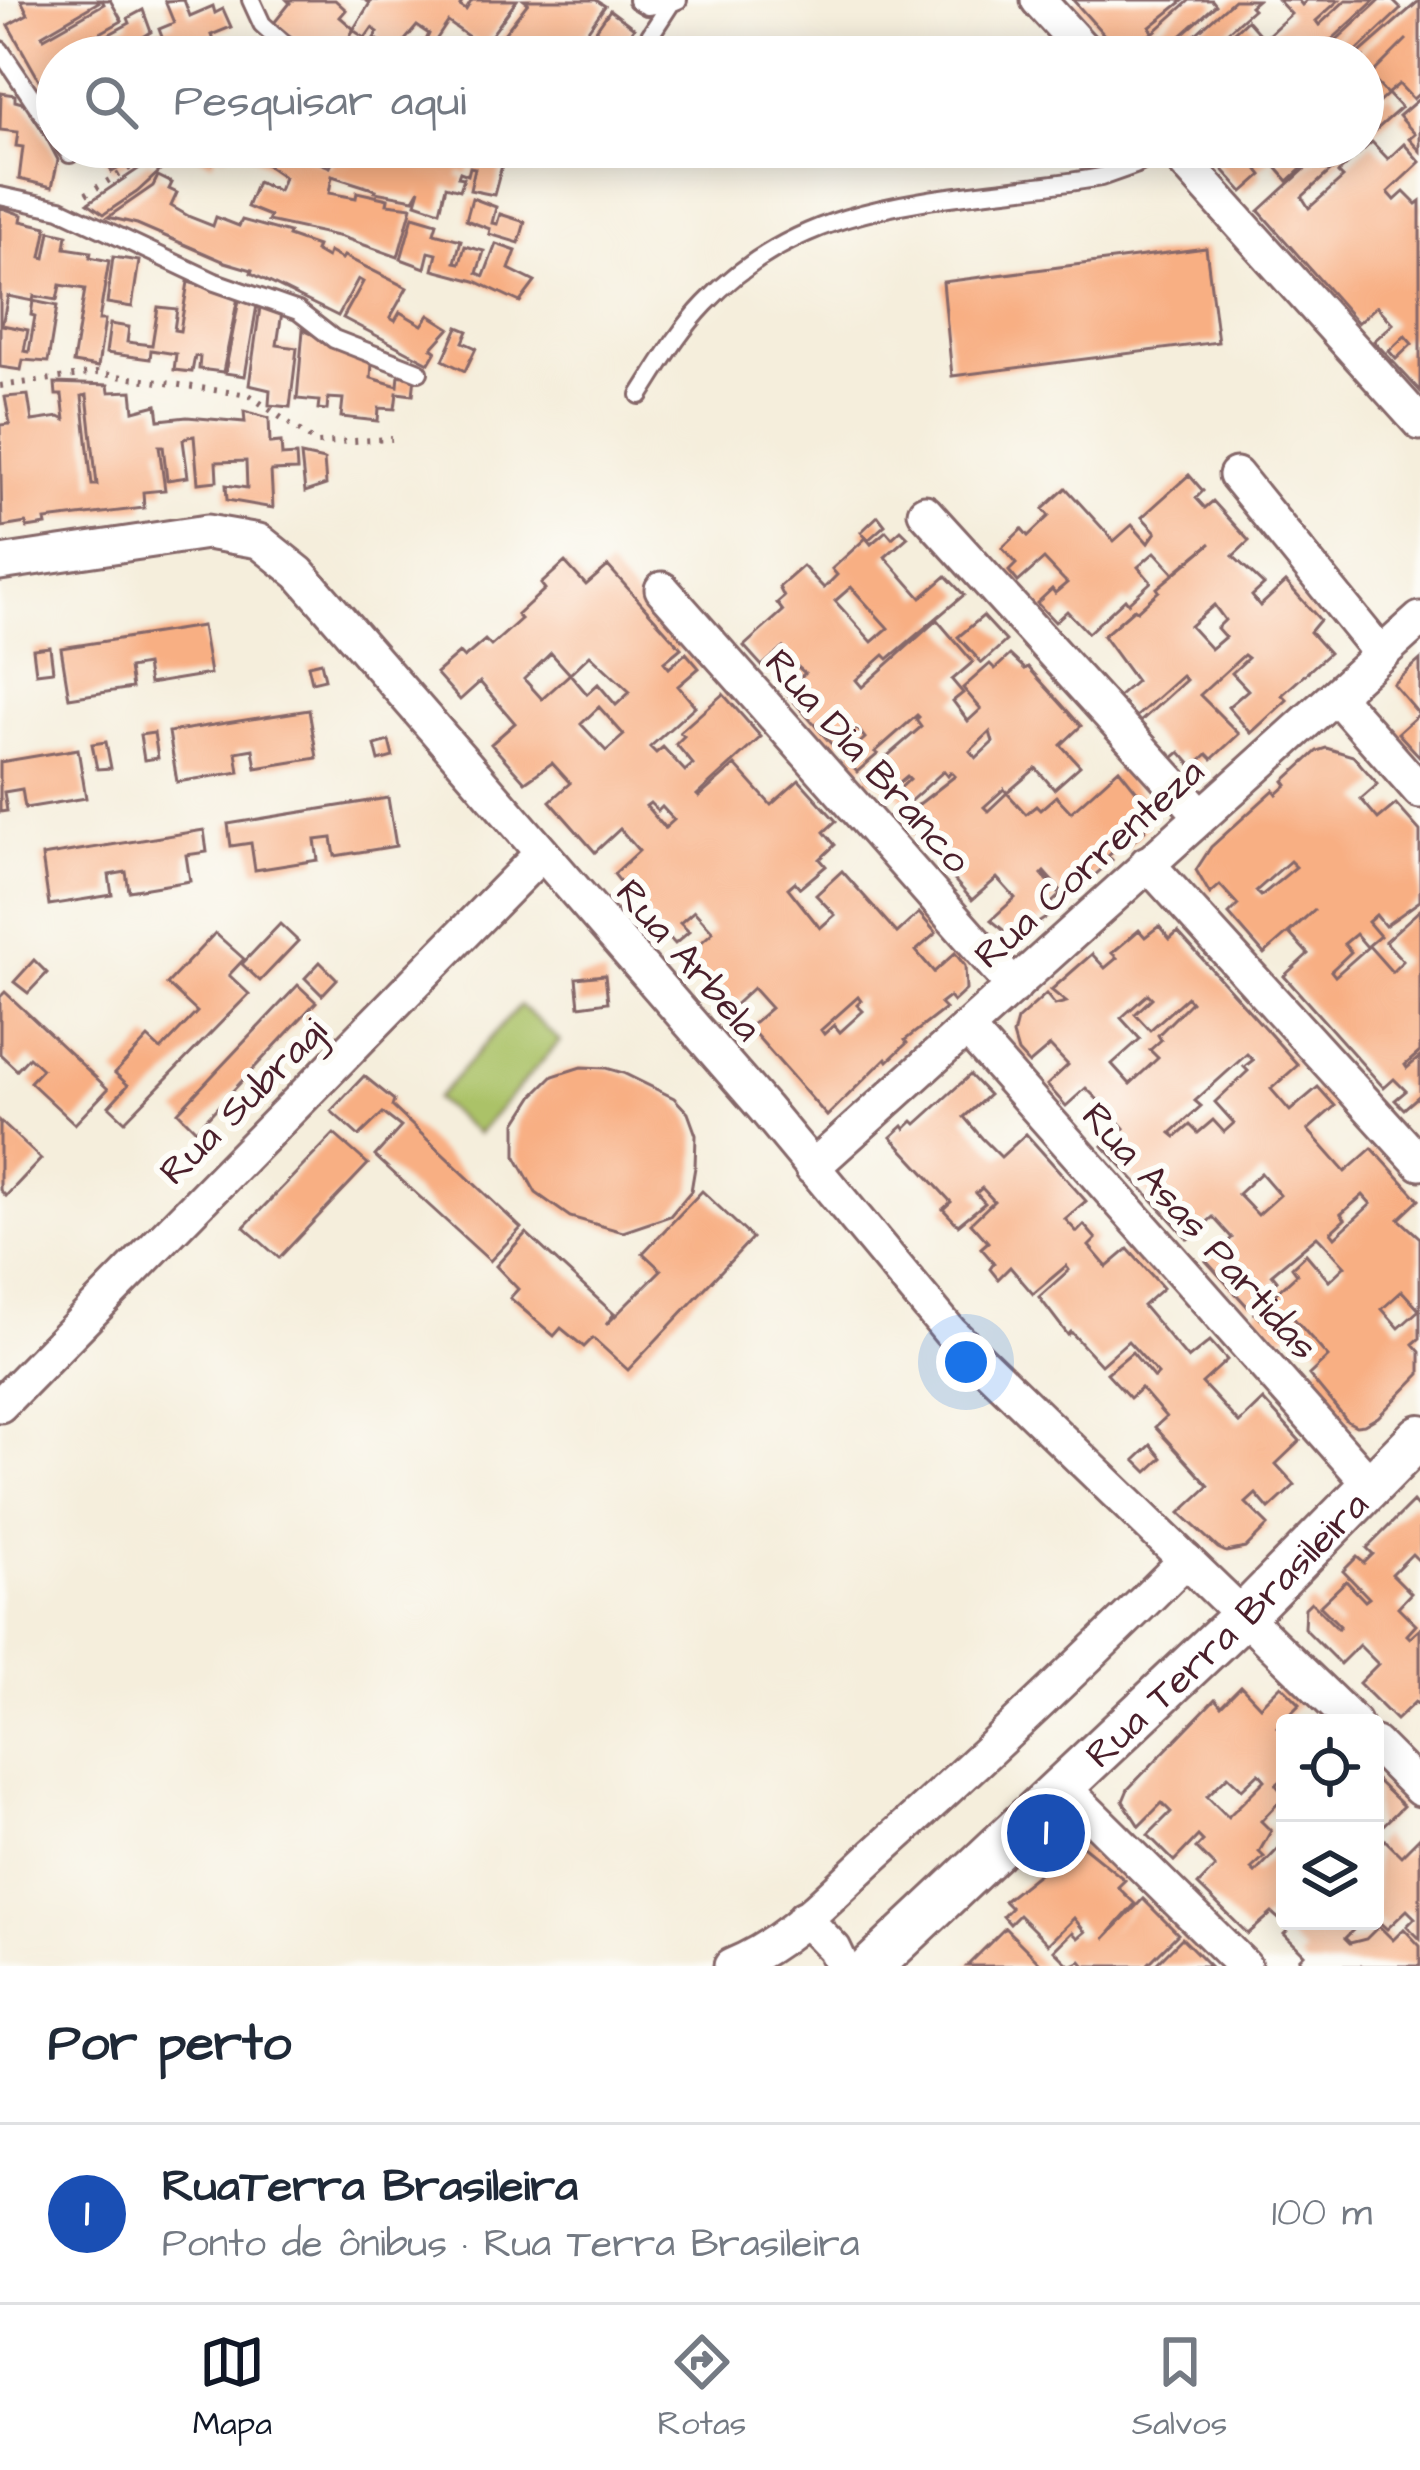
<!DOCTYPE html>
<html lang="pt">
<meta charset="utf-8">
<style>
body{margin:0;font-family:"Architects Daughter",sans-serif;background:#f2f2f3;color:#1f2937}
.controls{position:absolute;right:36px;bottom:36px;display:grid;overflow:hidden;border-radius:12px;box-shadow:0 6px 30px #0003}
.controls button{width:108px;height:108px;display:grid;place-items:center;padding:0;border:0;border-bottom:3px solid #e0e1e3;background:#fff;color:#1f2937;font:60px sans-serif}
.you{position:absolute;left:966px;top:1362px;width:42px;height:42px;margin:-30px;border:9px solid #fff;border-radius:50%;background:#1a73e8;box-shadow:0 0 0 18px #1a73e833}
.badge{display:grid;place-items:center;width:78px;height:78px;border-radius:50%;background:#111827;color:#fff;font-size:39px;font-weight:700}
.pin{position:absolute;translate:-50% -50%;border:6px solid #fff;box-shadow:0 3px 12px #0006}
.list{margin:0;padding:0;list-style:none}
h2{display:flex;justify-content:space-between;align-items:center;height:156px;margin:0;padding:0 48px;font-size:51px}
h2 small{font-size:39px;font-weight:400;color:#747a83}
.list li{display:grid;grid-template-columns:78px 1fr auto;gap:36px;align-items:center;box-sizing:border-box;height:180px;padding:0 48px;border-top:3px solid #e0e1e3}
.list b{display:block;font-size:45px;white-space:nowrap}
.list p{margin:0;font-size:39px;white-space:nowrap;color:#747a83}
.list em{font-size:39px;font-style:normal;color:#747a83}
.icon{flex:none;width:66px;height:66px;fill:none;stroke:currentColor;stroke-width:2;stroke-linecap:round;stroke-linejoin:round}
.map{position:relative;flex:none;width:1420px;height:1966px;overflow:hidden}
.search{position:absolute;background:#fff;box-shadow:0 6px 30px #0003;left:36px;right:36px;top:36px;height:132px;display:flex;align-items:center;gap:30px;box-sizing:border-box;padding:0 42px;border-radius:66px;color:#747a83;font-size:45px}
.sheet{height:336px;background:#fff}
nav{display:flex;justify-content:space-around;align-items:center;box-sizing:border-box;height:168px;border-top:3px solid #e0e1e3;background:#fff;font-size:33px;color:#747a83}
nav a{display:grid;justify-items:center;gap:6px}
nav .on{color:#111827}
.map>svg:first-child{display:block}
.green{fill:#abc267;stroke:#7a7049;stroke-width:3}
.building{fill:#f8af83;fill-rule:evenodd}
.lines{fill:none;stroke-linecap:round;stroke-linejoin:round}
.service-casing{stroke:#866769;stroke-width:22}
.minor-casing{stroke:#866769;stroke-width:39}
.tertiary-casing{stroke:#866769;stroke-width:48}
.path{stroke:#866769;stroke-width:6;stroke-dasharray:3 9;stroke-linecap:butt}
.service{stroke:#fff;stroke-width:16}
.minor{stroke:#fff;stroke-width:33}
.tertiary{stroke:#fff;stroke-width:42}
.labels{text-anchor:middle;stroke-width:12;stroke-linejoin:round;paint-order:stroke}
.street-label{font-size:39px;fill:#4a1f2b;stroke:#fdfcf7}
</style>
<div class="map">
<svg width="1420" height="1966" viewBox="0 0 1420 1966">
<rect width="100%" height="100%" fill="#fdfcf7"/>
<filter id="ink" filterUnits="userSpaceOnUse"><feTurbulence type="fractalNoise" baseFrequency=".00833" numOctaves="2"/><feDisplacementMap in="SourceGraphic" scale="24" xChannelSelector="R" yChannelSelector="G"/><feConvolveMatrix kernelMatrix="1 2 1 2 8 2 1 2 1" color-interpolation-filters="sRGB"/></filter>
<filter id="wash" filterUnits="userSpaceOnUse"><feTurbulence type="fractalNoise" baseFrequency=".004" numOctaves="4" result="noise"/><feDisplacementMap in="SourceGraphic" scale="48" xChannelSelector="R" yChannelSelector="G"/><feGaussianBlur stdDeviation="2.7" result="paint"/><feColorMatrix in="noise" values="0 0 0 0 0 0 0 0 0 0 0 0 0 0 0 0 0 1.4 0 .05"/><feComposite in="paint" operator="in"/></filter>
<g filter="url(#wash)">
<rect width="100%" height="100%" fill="#f5eedc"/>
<path class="green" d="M520,1005L560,1041L477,1134L436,1099Z"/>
<g id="blocks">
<g class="building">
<path d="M21,0H110L122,21L57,57V86L46,92L8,25L28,14ZM102,0L104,4L44,38L42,35Z"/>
<path d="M184,0L190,16L213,6L215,13L223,9L231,27L211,35L220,57H174L172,51L168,53L159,29L174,23L165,1Z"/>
<path d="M287,0H335L346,10L340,17L354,29L347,41L358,47L355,57H316L274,23L290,3Z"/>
<path d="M365,0H463L460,6L466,10L472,0H517L483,47L448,22L430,49L440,57H418L429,34L417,26L395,52L374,38L378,32L372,28L365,38L353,30L370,3Z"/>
<path d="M524,0H596L605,6L569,57H486L528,3Z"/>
<path d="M1073,0H1184L1150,27L1153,32L1124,57Z"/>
<path d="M1190,0H1212L1216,5L1166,49L1152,34Z"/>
<path d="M1234,0H1257L1250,6L1253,9L1199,57H1170Z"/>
<path d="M1278,0H1298L1302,5L1307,0H1339L1316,21L1319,25L1346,0H1375L1313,57H1244L1291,14Z"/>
<path d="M1380,0H1392L1401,9L1351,56L1344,47L1332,57H1318Z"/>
<path d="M1420,0V93L1413,99L1399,84L1387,94L1370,76L1407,39L1363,83V57H1355Z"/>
<path d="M143,10L151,32L137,41L143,52L156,45L161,55L67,57L130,23L128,18Z"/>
<path d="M610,10L634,28L613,57H577Z"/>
<path d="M1247,20L1262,37L1239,57H1207Z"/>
<path d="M262,41L270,57H225L238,51Z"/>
<path d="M1,93L15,95V101L26,104L33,113L58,160L52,187L19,179L23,147L16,146L18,132L0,130Z"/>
<path d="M1388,94L1401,108L1368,137L1363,132V117Z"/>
<path d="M1420,98V151L1409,139L1415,134L1399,116Z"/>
<path d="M1372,142L1388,159L1404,144L1420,162L1388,192L1395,200L1404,192L1416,204L1420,201V391L1374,341L1393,324L1377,306L1358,323L1259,211L1329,147H1345L1350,153L1302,197L1309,208L1343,178L1338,173ZM1405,336L1412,344L1396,359L1389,351Z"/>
<path d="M119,147H156L112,172L104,155Z"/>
<path d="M195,147H227L229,148L225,156L217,151L212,163L192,153Z"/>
<path d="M240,147H280L330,167L333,161L298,147L402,150L403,147H475L472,158L478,159L481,147H507L494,195L470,190L475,168L470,167L468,175L460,172L458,177L464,178L460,190L446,186L440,211L416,203L420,189L414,199L375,192L376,190L332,176L329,193L356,198L357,192L388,199L387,204L412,207L398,257L342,237L268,221L270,216L247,207L257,182L279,191L284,177Z"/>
<path d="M1219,147H1239L1247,155L1255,147H1283L1258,170L1262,175L1243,192L1210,155Z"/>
<path d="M1293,147H1325L1288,181L1274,165Z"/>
<path d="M150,161L161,170L137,192L104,214L88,203Z"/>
<path d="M158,176L172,183L169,189L177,193L171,206L190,217L213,226L216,217L239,226L242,220L289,233L288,236L317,246L315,251L327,258L329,252L342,259L344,256L407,288L390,318L395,321L400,312L422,325L429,315L450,328L432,348L436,351L429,363L343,318L363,282L358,279L338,316L251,273L252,270L225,262L137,224L108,217L153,186Z"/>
<path d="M472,198L496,207L492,223L497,224L500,214L525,222L519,243L489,234L490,229L466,220Z"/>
<path d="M0,207L22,215L21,221L47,227L41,257L45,258L50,231L67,235L65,248L91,252L90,257L109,261L99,320H105L98,367L73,363L85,289L60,285L57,300L34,296L33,301L8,296L2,325L28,330L24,351L29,352L35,316L31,315L33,301L57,306L48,362L23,360L21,370L0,367Z"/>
<path d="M413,216L437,223L434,233L461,240L455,262L460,263L465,246L484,251L477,273L484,276L496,244L516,251L509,269L535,282L520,302L475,281L433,270L437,254L429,252L425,268L401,259Z"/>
<path d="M1206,248L1218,342L952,376L943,282Z"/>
<path d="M113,257L139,261L132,307L107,303Z"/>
<path d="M188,282L238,297L223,372L199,369L200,357L195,356L192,372L174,370L176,354L151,350L150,359L106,353L110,324L129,327L127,342L152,345L158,307L177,309L174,330L180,331Z"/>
<path d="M239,300L257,305L245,376L225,373Z"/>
<path d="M260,307L282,312L277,345L297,348L290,407L269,405L270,390L249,385Z"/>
<path d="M458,327L468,331L463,342L476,348L465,371L443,360Z"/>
<path d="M303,330L372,362L371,378L398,386L399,375L415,377L413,395L397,393L395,409L379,408L378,421L341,417L343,399L328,398L327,410L318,409L319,401L297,399Z"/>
<path d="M55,383L108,385L109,392L132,391L134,411L157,405L159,420L187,417L245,422L244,411L269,418L270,443L281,442L282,456L296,455L297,470L271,471L273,508L227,500L226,485L247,488L246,461L216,462L217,481L198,483L194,436L188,437L183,440L188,477L167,480L163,446H159L165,490L143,492L144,508L45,520L46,525L27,528L26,523L2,527L0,425L10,424L5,397L28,395L32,421L59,417L65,420L62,395H56ZM87,395L97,485H92L82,396Z"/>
<path d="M301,455L324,460L326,485L305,492Z"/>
<path d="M1189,475L1203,491L1196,498L1205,508L1213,501L1249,541L1233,556L1264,585L1252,596L1260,606L1286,582L1320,620L1310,632L1329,653L1282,695L1287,700L1251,733L1228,707L1248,690L1232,673L1248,658L1244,655L1200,695L1239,734L1212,759L1207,754L1193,767L1180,752L1173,758L1140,722L1186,680L1182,676L1136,717L1118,697L1136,681L1103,636L1134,609L1137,611L1159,591L1157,588L1211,543L1174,573L1155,552L1138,567L1151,582L1128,603L1125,599L1088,633L1067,611L1055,622L1037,603L1052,589L1055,593L1067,583L1063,579L1044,559L1018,582L1009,571L1016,564L1002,548L1022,529L1028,536L1049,516L1043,509L1066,488L1114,541L1132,525L1148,543L1156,532L1142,517ZM1214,605L1225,620L1217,628L1225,637L1211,649L1190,626Z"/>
<path d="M878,516L885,525L868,540L861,532Z"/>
<path d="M901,530L908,537L885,557L921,598L946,576L964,595L888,659L884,655L856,680L862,687L937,620L973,662L952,680L963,693L953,701L968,721L981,709L963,688L990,664L995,669L1010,655L1025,669L1028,667L1081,726L1061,745L1080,766L1054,789L1036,768L1007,793L1004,789L984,807L988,811L1007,793L1026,814L1036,806L1040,810L1056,796L1071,812L1119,769L1151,809L1145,830L1126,848L1122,844L1108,856L1112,860L1068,899L1044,872L1042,874L1060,895L1044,910L1049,916L1033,926L1026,918L1008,934L991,920L1015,898L997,878L972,900L900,819L955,776L951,772L948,776L944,771L907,804L896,792L910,779L907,776L888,792L875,778L868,785L862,778L921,727L916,720L919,717L917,715L875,752L878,754L857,772L844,757L865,738L857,728L834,747L781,687L784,683L788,688L805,673L786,657L788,654L783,648L762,666L744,646L783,611L777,603L784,597L779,587L803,566L824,588L837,575L832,569L866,538L871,544L886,531L892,538ZM851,587L888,628L872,642L835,601ZM990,732L993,742L976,758L970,751Z"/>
<path d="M565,562L586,585L608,566L681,648L664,662L669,668L686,653L699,668L678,686L695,706L650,747L656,753L663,747L685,771L693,764L676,744L684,736L680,732L723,694L761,737L697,795L699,797L735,765L771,805L799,780L836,821L824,832L835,845L820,859L826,866L800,888L795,882L788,888L820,928L835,915L816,895L842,871L897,933L919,913L936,933L916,951L934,972L955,953L965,966L966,990L953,1002L949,997L940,1004L945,1009L905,1040L907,1043L888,1061L886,1058L827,1116L749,1027L771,1008L753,988L731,1008L686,956L713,932L694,911L680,923L689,932L675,944L667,935L664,938L614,874L639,851L620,829L595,852L550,801L570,783L552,763L525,782L491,744L515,723L480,682L460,700L436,673L459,653L464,658L485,640L491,646L521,619L517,615L545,589L541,584ZM551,653L570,674L590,655L630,692L616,705L598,684L587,694L570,674L542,699L524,679ZM599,707L624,735L606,751L581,724ZM650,803L658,811L662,807L674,820L665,828L646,806ZM858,997L861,1001L857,1005L863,1011L840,1032L834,1025L824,1034L821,1030Z"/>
<path d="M983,616L1006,641L982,663L958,637Z"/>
<path d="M202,626L210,674L149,684L146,665L129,668L132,688L69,698L61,648Z"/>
<path d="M50,647L53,671L36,673L33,649Z"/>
<path d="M1420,660V757L1398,733L1419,714L1393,684Z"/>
<path d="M321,662L325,679L312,682L308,665Z"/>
<path d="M309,710L317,758L256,768L253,749L236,752L239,772L177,782L169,732Z"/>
<path d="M154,733L158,758L144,760L140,735Z"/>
<path d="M389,741L393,757L379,761L375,745Z"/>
<path d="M106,742L111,768L97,769L92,744Z"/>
<path d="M1326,748L1353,756L1378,784L1361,799L1378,819L1396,804L1420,831V901L1385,926L1376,915L1368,922L1380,936L1367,947L1356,934L1344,944L1351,952L1331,971L1335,976L1369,946L1392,972L1403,961L1385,941L1420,910V1052L1405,1065L1407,1068L1420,1057V1095L1404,1109L1395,1100L1406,1091L1394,1079L1384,1088L1284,976L1308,954L1289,933L1315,909L1264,954L1229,914L1238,905L1220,885L1210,894L1196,870L1211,847L1274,790L1277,794L1287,785L1284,781L1317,751ZM1290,861L1296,867L1261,896L1256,891Z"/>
<path d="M78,749L86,798L25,808L22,789L4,792L7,811L0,812V762Z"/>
<path d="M388,798L396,846L335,856L332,838L315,840L318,860L255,870L251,843L231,846L228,824Z"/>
<path d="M204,830L207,852L186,855L190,881L129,891L126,872L109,875L112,895L49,905L42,856Z"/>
<path d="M280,924L298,941L260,981L242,964Z"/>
<path d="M1159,926L1170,939L1178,932L1298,1065L1271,1089L1290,1111L1318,1087L1335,1106L1308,1130L1345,1172L1372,1148L1419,1200L1399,1219L1420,1238V1338L1413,1344L1420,1352V1374L1378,1417L1364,1425L1356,1426L1347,1421L1309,1375L1328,1357L1291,1315L1287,1317L1295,1327L1282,1338L1254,1313L1297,1274L1292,1267L1306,1254L1329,1281L1345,1266L1321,1240L1317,1236L1272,1274L1277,1280L1248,1307L1206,1261L1232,1238L1213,1217L1188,1239L1103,1146L1124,1128L1105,1107L1086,1088L1066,1106L1047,1085L1068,1065L1050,1046L1029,1064L1018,1052L1013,1035L1017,1020L1046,994L1055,1005L1066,1002L1051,990L1092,954L1105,968L1117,958L1112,953L1139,930L1145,937ZM1148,994L1152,998L1135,1014L1150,1030L1187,997L1191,1002L1158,1035L1161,1040L1150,1050L1158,1058L1130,1084L1112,1064L1140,1039L1121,1018ZM1247,1054L1253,1060L1244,1067L1248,1071L1215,1102L1234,1123L1224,1132L1213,1120L1198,1133L1190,1125L1176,1137L1171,1133L1201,1106L1195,1101ZM1261,1173L1280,1195L1258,1215L1238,1194ZM1363,1195L1371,1204L1335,1237L1331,1232L1345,1219L1341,1214ZM1402,1291L1419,1310L1399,1328L1382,1309Z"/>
<path d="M215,933L244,959L229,975L249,994L125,1121L109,1106L128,1085L115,1073L148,1038L161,1050L197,1012L167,984Z"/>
<path d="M34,960L47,973L28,993L14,982Z"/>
<path d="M320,962L337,979L322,995L305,978Z"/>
<path d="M605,975L608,1002L579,1006L576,978Z"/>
<path d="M298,985L316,1002L196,1130L178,1112Z"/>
<path d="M5,992L108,1089L75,1124L30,1082L42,1069L29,1057L17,1070L0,1054V997Z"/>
<path d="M581,1067L606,1068L623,1073L674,1098L688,1113L696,1135L695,1167L691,1191L670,1216L623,1232L570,1217L536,1193L516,1157V1123L534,1095L553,1076Z"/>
<path d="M970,1075L989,1095L964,1117L982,1138L1001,1157L1026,1134L1086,1201L1065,1219L1077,1232L1084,1225L1096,1239L1089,1246L1107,1267L1128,1249L1163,1288L1143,1306L1188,1359L1210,1341L1227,1360L1202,1383L1239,1423L1263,1400L1300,1441L1276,1464L1295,1485L1269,1509L1256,1494L1246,1503L1268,1525L1245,1548L1226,1552L1218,1548L1180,1513L1209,1486L1155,1427L1166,1417L1141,1388L1130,1398L1107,1373L1132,1352L1154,1378L1158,1374L1128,1341L1101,1365L1071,1332L1068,1335L1039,1297L1069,1270L1066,1266L1033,1294L1010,1267L998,1279L990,1269L994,1263L981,1248L988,1242L971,1223L994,1201L982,1188L976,1193L985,1203L958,1225L943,1209L951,1202L891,1137L903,1126L905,1129L913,1121L916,1124Z"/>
<path d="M364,1076L394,1100L392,1106L521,1228L490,1261L375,1156L401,1127L383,1113L359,1136L331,1111Z"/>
<path d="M0,1121L41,1159L6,1196L0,1190Z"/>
<path d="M334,1134L368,1164L279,1258L244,1227Z"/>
<path d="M702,1191L752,1238L628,1370L593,1338L584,1347L561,1328L554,1336L510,1298L518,1289L496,1266L526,1233L614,1314L606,1325L661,1270L643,1253Z"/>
<path d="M1151,1445L1162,1458L1147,1472L1135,1460Z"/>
<path d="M1413,1502L1420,1510V1562L1412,1554L1392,1574L1411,1593L1398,1607L1416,1625L1407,1635L1410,1638L1420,1629V1706L1415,1702L1396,1720L1359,1683L1378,1664L1359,1645L1340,1664L1304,1628L1305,1608L1311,1602L1338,1629L1340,1626L1320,1606L1346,1581L1365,1601L1369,1598L1343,1571L1357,1557L1364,1563L1373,1554L1367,1548Z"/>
<path d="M1281,1685L1300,1704L1277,1727L1285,1734V1777L1276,1785L1285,1796L1261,1821L1271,1831L1259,1852L1264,1857L1251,1869L1255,1873L1279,1848L1285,1854V1915L1280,1920L1272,1913L1248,1934L1198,1885L1215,1867L1196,1848L1203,1841L1198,1836L1174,1861L1148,1835L1171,1812L1162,1803L1139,1826L1123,1801L1128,1789L1215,1699L1221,1706L1241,1686L1260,1706ZM1259,1773L1265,1780L1228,1817L1207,1796L1228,1776L1242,1789Z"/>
<path d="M1375,1779L1403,1806L1375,1833Z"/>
<path d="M1381,1836L1401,1856L1420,1837V1939L1407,1926L1415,1918L1407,1910L1387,1929L1375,1918V1842Z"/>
<path d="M1078,1842L1125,1880L1118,1887L1135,1904L1104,1939L1143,1899L1178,1934L1146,1966H1085L1081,1961L1070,1966L1054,1950L1072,1932L1078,1938L1085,1932L1074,1918L1048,1944L1019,1915L1010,1924L1003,1916L1011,1908L1004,1901Z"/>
<path d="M1297,1921H1351L1347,1925L1353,1930L1345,1938L1350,1943L1366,1939L1379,1926L1393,1940L1404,1929L1420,1946V1966H1306L1299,1959L1304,1954L1284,1934Z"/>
<path d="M1005,1928L1043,1966H967Z"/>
<path d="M1182,1938L1210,1966H1154Z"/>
</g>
</g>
</g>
<g filter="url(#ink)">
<use href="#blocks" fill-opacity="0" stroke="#866769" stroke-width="3"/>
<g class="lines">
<g class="service-casing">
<g id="service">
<path d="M251,0L262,24L298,57"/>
<path d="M637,0L647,6L671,3"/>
<path d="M0,50L57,135"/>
<path d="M636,57L671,3L678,0"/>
<path d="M65,147L70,154"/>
<path d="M0,196L60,209L215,282L298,311L334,339L419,372"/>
<path d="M640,395C660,364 679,331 705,304C812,190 958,202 1101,177L1135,165L1169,147"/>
</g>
</g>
<g class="minor-casing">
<g id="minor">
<path d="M1038,0L1090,57"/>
<path d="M1171,147L1420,423"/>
<path d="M1236,475L1381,654"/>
<path d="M925,512L1201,815"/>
<path d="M0,563L207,532L259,541L299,573L764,1108L950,1332L1354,1723"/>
<path d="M662,589L1014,987"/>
<path d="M1336,696L1420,791"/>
<path d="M1147,863L1420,1163"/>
<path d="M967,1029L1372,1486"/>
<path d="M812,1168L1420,619"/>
<path d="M0,1405L542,853"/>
<path d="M1375,1744L1420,1789"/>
<path d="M1063,1787L1244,1966"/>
<path d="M804,1918L834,1949L842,1966"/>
<path d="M731,1966C790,1943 835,1890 881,1849C985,1755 1087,1659 1186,1560"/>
</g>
</g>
<g class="tertiary-casing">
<g id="tertiary">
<path id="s1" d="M872,1966L1245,1614L1420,1436"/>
</g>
</g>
<g class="path">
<path d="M86,194L165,147"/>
<path d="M0,386L96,373L249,395L317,443L392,439"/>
</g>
<use href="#service" class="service"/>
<use href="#minor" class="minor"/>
<use href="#tertiary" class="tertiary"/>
</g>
</g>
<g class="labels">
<g class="street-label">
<text transform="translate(869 760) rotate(48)" y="14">Rua Dia Branco</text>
<text transform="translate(1088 862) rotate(-42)" y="14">Rua Correnteza</text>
<text transform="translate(690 959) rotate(49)" y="14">Rua Arbela</text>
<text transform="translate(242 1100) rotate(-45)" y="14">Rua Subragi</text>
<text transform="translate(1201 1230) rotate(48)" y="14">Rua Asas Partidas</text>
<text dy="14" stroke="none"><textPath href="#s1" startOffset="489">Rua Terra Brasileira</textPath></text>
</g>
</g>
</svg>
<div class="controls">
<button><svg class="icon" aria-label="locate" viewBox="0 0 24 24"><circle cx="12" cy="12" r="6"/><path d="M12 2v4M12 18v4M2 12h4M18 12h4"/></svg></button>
<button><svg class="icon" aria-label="layers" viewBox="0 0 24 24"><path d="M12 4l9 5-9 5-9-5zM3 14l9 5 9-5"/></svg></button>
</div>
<div class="you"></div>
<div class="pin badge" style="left:1046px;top:1833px;background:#1a4fb4">1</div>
<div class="search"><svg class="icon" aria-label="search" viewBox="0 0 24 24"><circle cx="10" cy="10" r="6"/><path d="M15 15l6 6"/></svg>Pesquisar aqui</div>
</div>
<section class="sheet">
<h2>Por perto<small></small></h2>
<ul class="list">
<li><span class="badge" style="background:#1a4fb4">1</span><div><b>RuaTerra Brasileira</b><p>Ponto de ônibus · Rua Terra Brasileira</p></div><em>100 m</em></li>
</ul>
</section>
<nav>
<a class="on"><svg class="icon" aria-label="map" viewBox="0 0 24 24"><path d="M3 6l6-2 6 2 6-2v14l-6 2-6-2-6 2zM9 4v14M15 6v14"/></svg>Mapa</a>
<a><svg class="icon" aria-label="directions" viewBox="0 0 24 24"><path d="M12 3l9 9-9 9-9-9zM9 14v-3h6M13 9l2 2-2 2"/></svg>Rotas</a>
<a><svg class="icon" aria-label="saved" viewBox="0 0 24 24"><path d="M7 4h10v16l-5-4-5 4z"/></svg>Salvos</a>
</nav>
